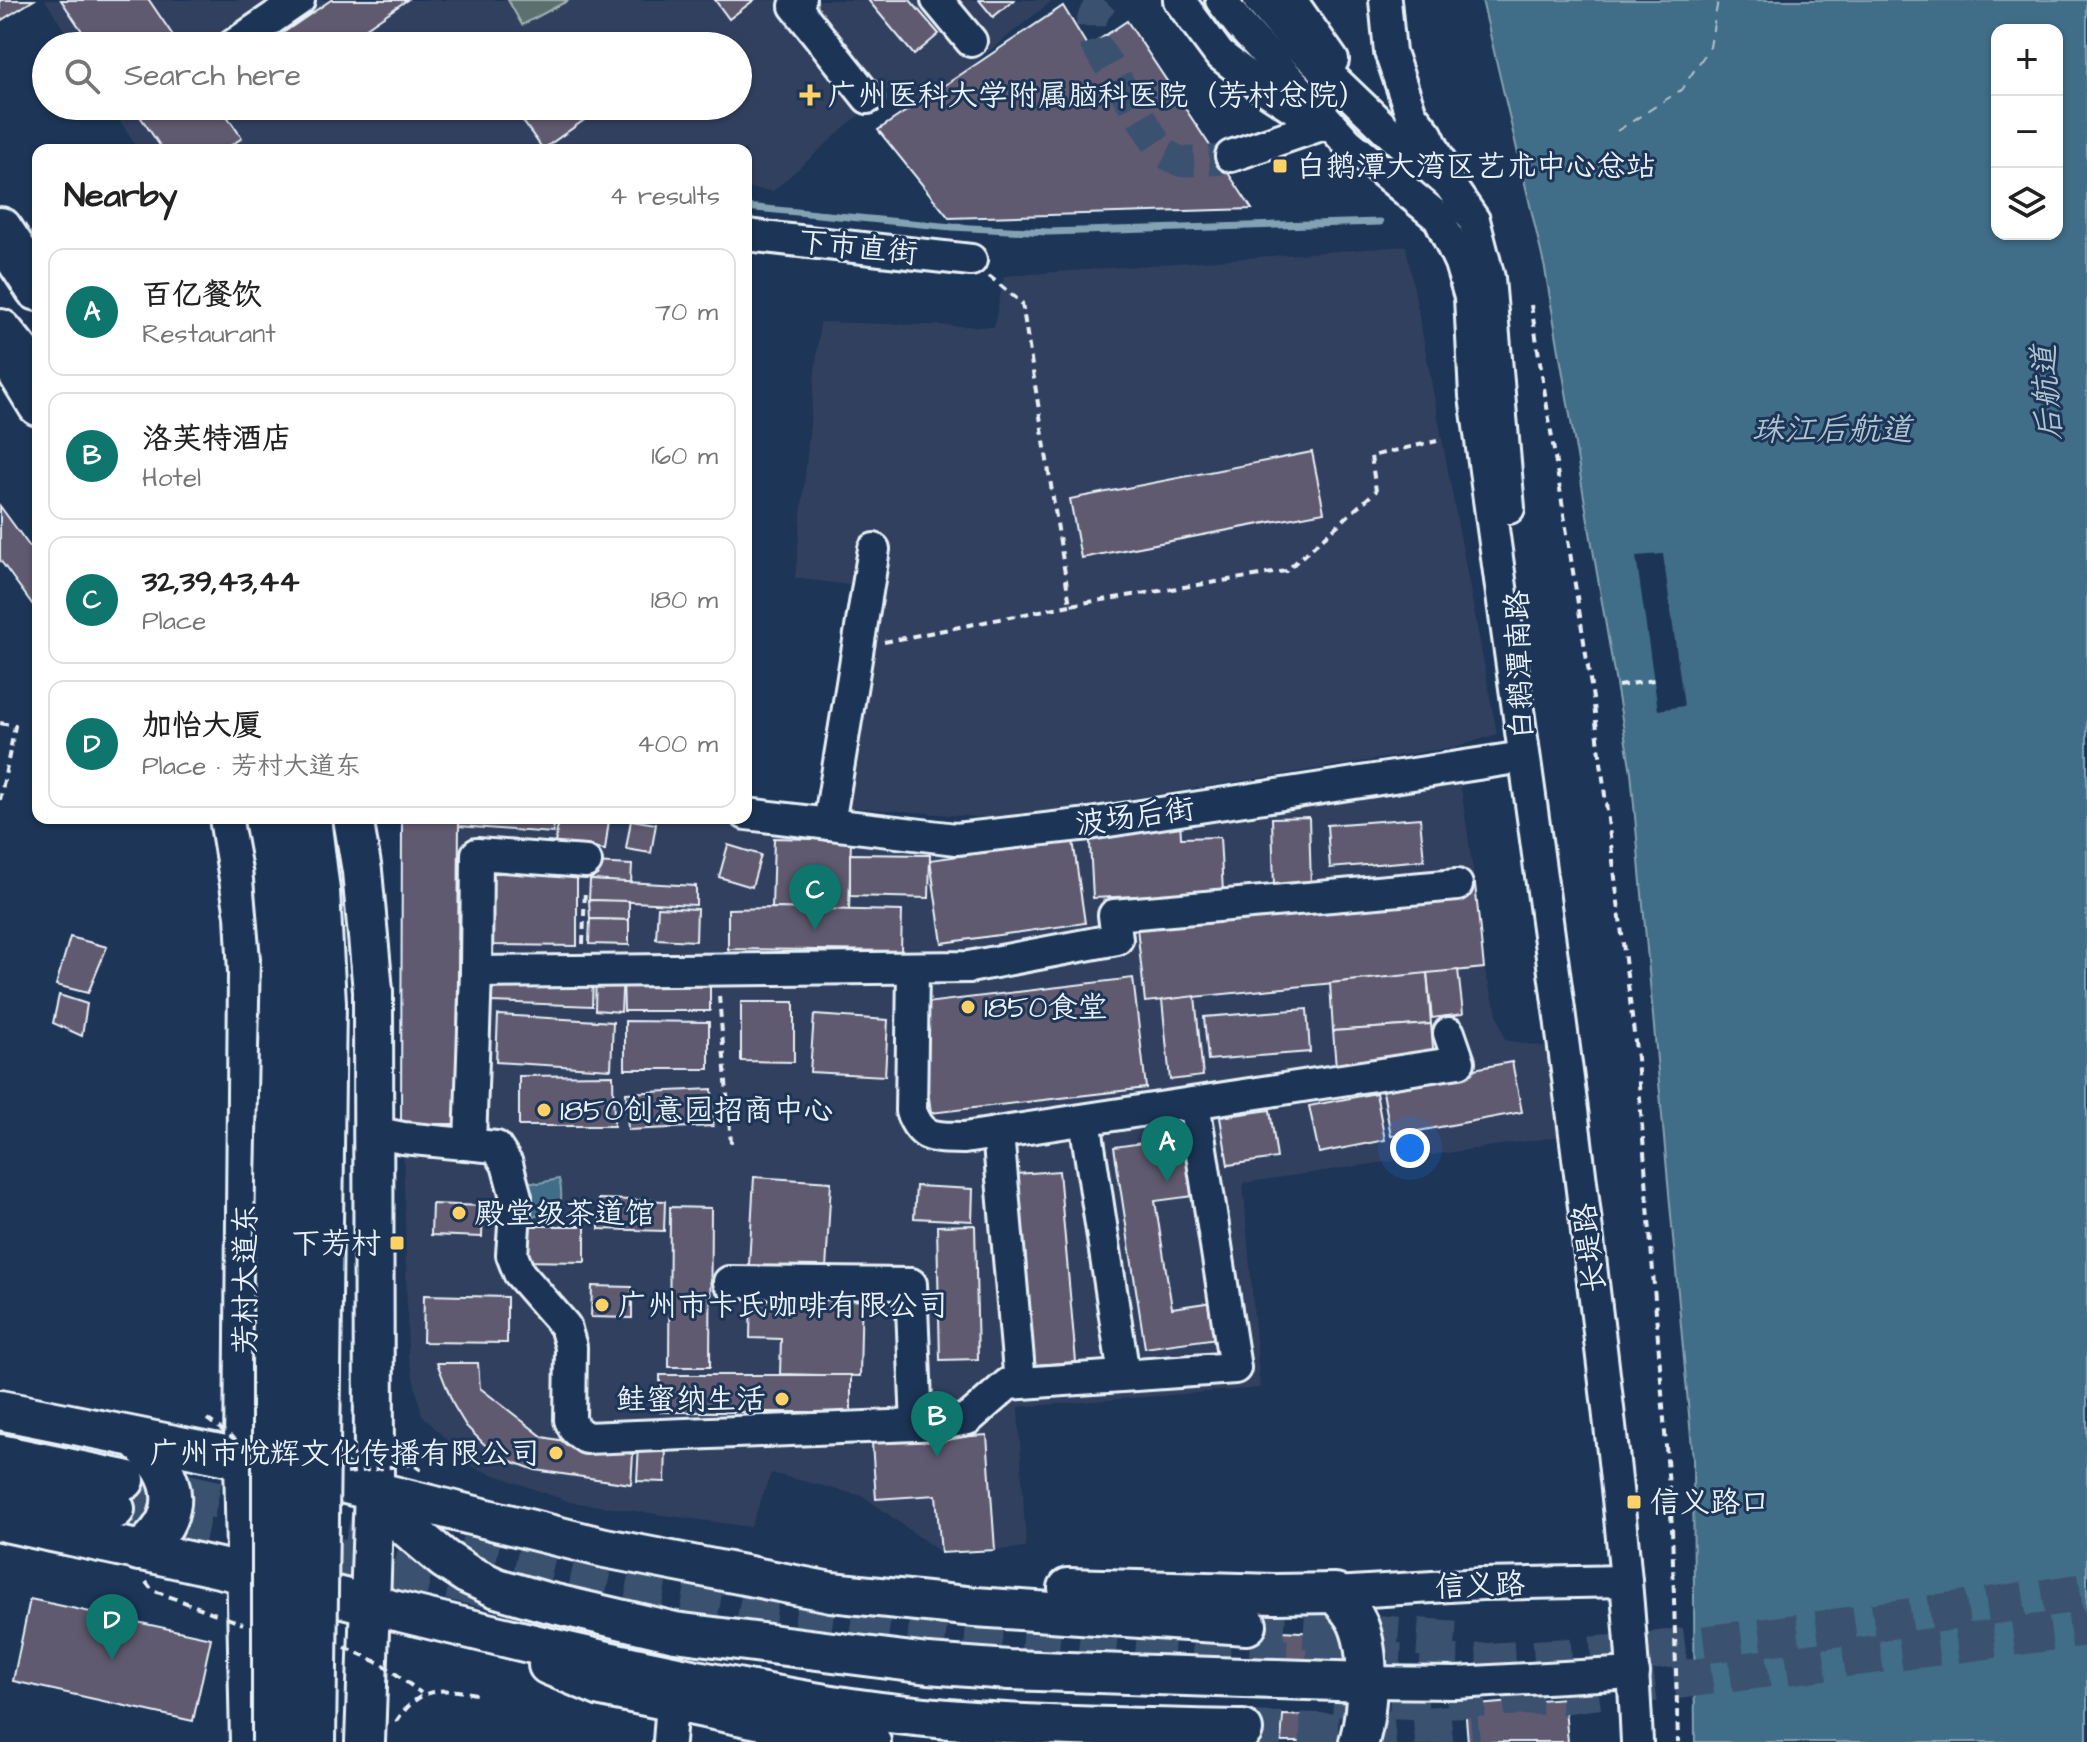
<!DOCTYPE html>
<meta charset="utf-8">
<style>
body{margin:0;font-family:"Architects Daughter","LXGW WenKai TC",sans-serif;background:#f2f2f2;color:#222}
.controls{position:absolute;right:24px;top:24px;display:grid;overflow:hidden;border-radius:16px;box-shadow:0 2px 6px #0004}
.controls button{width:72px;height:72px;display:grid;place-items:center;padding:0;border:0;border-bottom:2px solid #e0e0e0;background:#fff;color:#222;font:40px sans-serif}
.you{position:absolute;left:1410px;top:1148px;width:28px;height:28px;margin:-20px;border:6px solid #fff;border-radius:50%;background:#1a73e8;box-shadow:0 0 0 12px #1a73e833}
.badge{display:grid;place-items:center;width:52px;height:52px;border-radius:50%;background:#0f766e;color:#fff;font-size:26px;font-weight:700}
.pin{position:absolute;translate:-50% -66px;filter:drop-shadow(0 2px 4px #0008)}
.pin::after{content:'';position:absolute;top:42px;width:28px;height:24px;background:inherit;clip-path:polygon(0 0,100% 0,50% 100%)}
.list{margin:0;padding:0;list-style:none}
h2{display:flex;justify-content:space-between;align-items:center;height:104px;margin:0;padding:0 32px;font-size:34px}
h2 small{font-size:26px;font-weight:400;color:#767676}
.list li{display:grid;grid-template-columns:52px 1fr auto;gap:24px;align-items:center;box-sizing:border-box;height:128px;margin:0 16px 16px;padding:0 16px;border:2px solid #e0e0e0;border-radius:16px}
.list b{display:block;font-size:30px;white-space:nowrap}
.list p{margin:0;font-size:26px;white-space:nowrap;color:#767676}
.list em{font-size:26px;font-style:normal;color:#767676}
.icon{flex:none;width:44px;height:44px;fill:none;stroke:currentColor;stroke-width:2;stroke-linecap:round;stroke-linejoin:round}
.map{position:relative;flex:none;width:2087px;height:1742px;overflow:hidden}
.search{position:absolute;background:#fff;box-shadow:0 2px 6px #0004;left:32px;top:32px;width:720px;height:88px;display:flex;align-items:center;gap:20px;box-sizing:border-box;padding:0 28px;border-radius:44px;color:#767676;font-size:30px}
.panel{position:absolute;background:#fff;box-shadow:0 2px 6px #0004;left:32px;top:144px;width:720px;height:680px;border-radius:16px}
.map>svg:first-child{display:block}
.built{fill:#31405e}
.green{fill:#5b716d;stroke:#a2b1b2;stroke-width:2}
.water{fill:#416d87;stroke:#84a2b4;stroke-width:2;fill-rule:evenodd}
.pier{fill:#1d3557}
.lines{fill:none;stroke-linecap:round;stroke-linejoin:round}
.stream{stroke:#84a2b4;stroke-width:7}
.ferry{stroke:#aec3d0;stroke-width:2;stroke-dasharray:10 8;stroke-linecap:butt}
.building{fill:#605a70;stroke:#e8f1f8;stroke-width:2}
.minor-tunnel{stroke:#3b516f;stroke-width:30;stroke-dasharray:30 15;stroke-linecap:butt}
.major-tunnel{stroke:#3b516f;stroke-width:38;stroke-dasharray:38 19;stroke-linecap:butt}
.minor-casing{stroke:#e8f1f8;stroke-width:36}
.major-casing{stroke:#e8f1f8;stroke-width:44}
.highway-casing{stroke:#e8f1f8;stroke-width:50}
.path{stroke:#e8f1f8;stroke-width:4;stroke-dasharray:8 6;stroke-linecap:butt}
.minor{stroke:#1d3557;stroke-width:30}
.major{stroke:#1d3557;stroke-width:38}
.highway{stroke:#1d3557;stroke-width:44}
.highway-bridge-casing{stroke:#e8f1f8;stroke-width:50;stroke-linecap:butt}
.path-bridge{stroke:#e8f1f8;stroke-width:4;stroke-dasharray:8 6;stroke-linecap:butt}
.highway-bridge{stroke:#1d3557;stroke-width:44}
.poi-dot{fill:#ffd166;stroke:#1d3557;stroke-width:3}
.labels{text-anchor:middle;stroke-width:6;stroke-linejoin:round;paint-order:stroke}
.poi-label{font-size:30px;fill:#e8f1f8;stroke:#1d3557;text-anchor:start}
.street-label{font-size:30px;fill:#e8f1f8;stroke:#1d3557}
.water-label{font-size:32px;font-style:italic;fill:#aec3d0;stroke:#1d3557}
</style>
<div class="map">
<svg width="2087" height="1742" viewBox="0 0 2087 1742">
<rect width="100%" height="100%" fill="#1d3557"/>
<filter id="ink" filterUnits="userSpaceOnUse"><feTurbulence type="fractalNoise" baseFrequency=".0125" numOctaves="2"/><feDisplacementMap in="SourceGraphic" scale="16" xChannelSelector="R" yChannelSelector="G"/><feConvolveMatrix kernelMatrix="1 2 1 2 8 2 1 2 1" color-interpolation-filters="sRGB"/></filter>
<g filter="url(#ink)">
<g class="built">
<path d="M45,0H1053L922,105L893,85L773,191L746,188V150H138L111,106H738V46H74Z"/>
<path d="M1406,246L1497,734L1460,746L1003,819L848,807L880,589L795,578L820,322L994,327L1004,276Z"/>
<path d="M1458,767L1475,884L1484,968L1505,1040L1565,1050L1576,1134L1243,1183L1260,1388L1018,1407L1026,1548L941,1553L863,1496L771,1473L751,1527L570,1502L473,1467L422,1415L408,1356L403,1138L401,1124L402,818H738L956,839Z"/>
</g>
<path class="green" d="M508,0H569L522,25Z"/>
<g class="water">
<path d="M1482,0H2087V1742H1695L1693,1459L1631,772L1545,269ZM1997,30H2057V234H1997Z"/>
<path d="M559,1179C567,1211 555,1214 526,1217L525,1181L539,1183Z"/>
</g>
<path class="pier" d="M1663,554L1684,706L1658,710L1636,556Z"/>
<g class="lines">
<path class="stream" d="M746,207L952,227L1048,232L1380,222"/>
<path class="ferry" d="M1617,131L1681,90L1710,47L1718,0"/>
</g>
<g class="building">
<path d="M0,0H34L0,21Z"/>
<path d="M61,0H149L180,46H92Z"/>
<path d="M331,0H407L340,46H264Z"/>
<path d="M715,0H754L729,19Z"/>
<path d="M868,0H910L939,34L914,55Z"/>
<path d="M979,0H1014L993,17Z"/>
<path d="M1063,6L1088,47L1127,21L1252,209L949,218L878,130Z"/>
<path d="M133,106H220L242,138L224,150H163Z"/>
<path d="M512,106H604L543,149Z"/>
<path d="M1312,452L1324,512L1081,558L1070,499Z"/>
<path d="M0,506L38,558V612L0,560Z"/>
<path d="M1309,817L1311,887H1274L1272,818Z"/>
<path d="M402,818H459L457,1124H401Z"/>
<path d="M459,818H554L553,833L459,826Z"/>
<path d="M559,818L609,820L605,850L555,843Z"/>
<path d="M1420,818L1424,860L1330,868L1327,825Z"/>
<path d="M1180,819L1181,838L1220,837L1223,892L1093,898L1089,824Z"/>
<path d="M631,820L656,824L651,853L626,849Z"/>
<path d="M774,838L851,840L849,911L772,908Z"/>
<path d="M1073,840L1085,923L942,943L930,860Z"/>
<path d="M728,845L761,855L752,887L719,877Z"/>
<path d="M850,854L930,855L929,898L850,896Z"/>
<path d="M592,863L632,865L631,883L590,880Z"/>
<path d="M489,873H577V946L489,945Z"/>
<path d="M590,880L696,886V905L589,900Z"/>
<path d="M1475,884L1484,968L1145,1002L1136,918Z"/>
<path d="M589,900L629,901V920L590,919Z"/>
<path d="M658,907L697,909L696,941L656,939Z"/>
<path d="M772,908L902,911L901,951L728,949V909Z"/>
<path d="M590,919L629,920V945L589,944Z"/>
<path d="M70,937L107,947L88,993L56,985Z"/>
<path d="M1458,970L1463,1014L1432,1018L1427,973Z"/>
<path d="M596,972L623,973L621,1012L595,1010Z"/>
<path d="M492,973L593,977L592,1006L491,1002Z"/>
<path d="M1427,973L1431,1024L1333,1031L1330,983Z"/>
<path d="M623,975H710V1011H624Z"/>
<path d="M1133,978L1146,1088L931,1113L917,1004Z"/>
<path d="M59,995L87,1004L82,1036L53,1023Z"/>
<path d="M1195,996L1203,1076L1170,1080L1162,1000Z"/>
<path d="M741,1002H794V1062L741,1061Z"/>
<path d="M1307,1009L1310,1052L1208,1060L1204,1017Z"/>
<path d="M498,1015L613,1022L611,1069L496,1062Z"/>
<path d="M814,1015L888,1020L885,1076L810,1072Z"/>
<path d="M625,1021L709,1022V1069H625Z"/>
<path d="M1431,1024L1434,1060L1336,1067L1333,1031Z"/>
<path d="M1512,1062L1522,1112L1391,1136L1382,1086Z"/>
<path d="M613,1075L614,1126H519V1076Z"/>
<path d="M712,1089L713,1126L628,1130L626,1093Z"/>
<path d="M1376,1093L1385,1140L1319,1153L1309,1106Z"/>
<path d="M1270,1110L1277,1158L1228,1165L1220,1117Z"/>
<path d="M1192,1136L1201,1195L1155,1201L1172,1308L1213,1302L1218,1338L1145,1348L1114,1147Z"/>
<path d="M1059,1171L1076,1362L1033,1365L1016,1174Z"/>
<path d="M754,1177L831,1182L826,1270L749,1265Z"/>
<path d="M916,1186L973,1189L972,1221L914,1218Z"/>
<path d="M599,1199L665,1201L664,1231L599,1229Z"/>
<path d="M432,1204L483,1206L482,1237L431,1235Z"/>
<path d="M670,1207L711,1208L710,1367H669Z"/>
<path d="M975,1225L978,1359L940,1360L937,1226Z"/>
<path d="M518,1226H585V1262L518,1261Z"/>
<path d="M592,1286L632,1287V1318L591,1317Z"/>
<path d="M751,1286L862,1289L860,1376L780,1374L781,1339L750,1338Z"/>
<path d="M424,1295L507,1297V1343L423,1342Z"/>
<path d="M437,1363H478L480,1388L543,1437L633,1454L631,1484L535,1470L511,1461L484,1444L466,1426L454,1406Z"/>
<rect x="660" y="1375" width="191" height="37"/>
<path d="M987,1435L995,1550L941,1553L936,1495L876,1499L872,1443Z"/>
<path d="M639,1445L666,1446L665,1482L637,1481Z"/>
<path d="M30,1599L211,1638L193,1721L13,1681Z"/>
<path d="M1281,1631L1320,1633L1319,1671L1280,1669Z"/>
<path d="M1564,1698L1568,1742H1468L1465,1706Z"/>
<path d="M1283,1715L1322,1716L1321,1742H1281Z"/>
</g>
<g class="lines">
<path class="minor-tunnel" d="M1104,0C1090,15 1088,25 1095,44L1162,152L1181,162L1219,160L1231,156"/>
<g class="major-tunnel">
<path d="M125,1480L619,1585L753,1610L900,1630L1170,1655L1458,1664L1643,1652L1806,1632L2087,1592"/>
<path d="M115,1509L488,1589"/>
<path d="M1247,1625L1461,1640"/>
<path d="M1333,1697L1411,1700L1561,1695L2087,1627"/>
<path d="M1243,1730L1353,1733L1478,1721"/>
</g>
<g class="minor-casing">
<g id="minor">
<path d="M800,0L795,6L868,98"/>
<path d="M937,0L971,41"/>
<path d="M1179,0L1219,54L1263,88L1311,119"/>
<path d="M1221,0L1239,24L1347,142L1439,218L1460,263L1470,297L1475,396C1514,689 1558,981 1592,1274C1611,1430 1630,1586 1637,1742"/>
<path d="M1259,0L1296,43L1393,136L1449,184L1474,220L1489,278L1509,508"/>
<path d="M1291,0L1333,60"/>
<path d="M1385,0L1390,52L1411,114L1427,134L1447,176"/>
<path d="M232,46L299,0"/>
<path d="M1231,156L1321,125"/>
<path d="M746,235L971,260"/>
<path d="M746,814L956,839L1089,824L1523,757"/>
<path d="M829,824L874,549"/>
<path d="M913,968L911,1111C922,1141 936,1137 964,1138L1459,1062L1449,1033"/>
<path d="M476,972L969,967L1117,939L1114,915L1457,885"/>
<path d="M1085,1120L1124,1375"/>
<path d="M373,1132L403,1138L496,1147L507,1164L516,1197L512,1255L519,1273L565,1326L571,1347L570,1420L575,1430L586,1438L940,1424L968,1419L1008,1384L1235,1368L1194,1103"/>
<path d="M998,1133L1020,1383"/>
<path d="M470,1144L476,972L477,854L586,862"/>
<path d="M729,1282L911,1284L917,1425"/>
<path d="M1335,1593L1482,1584L1626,1581"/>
<path d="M1366,1682L1456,1683L1634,1673"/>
<path d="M669,1742L672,1702"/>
</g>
</g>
<g class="major-casing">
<g id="major">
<path d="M8,357L38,406"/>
<path d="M229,818L245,915L248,973L244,1459L250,1742"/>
<path d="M353,818L362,871L373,991L374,1491L365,1742"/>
<path d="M0,1410L244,1459L605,1548L831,1592L975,1607L1247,1625"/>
<path d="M137,1438C145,1448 155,1457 162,1468C182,1501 167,1531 139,1551"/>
<path d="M0,1454L125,1480"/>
<path d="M0,1488L115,1509"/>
<path d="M374,1491L405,1526L444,1559L467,1574L497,1588L542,1601L675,1632L928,1664L1009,1670L1366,1682"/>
<path d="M0,1521C83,1539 166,1555 249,1575C444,1622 639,1674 838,1706C971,1727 1108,1727 1243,1730"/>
<path d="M1068,1588L1275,1594L1335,1593C1343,1602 1353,1612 1358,1624C1371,1655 1368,1710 1359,1742"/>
<path d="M548,1665L601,1687L871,1742"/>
</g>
</g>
<g class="highway-casing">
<g id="highway">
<path d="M0,230L38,288"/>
<path d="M0,332L38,378"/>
</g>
</g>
<g class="path">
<path d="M989,276L1022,303L1070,605L1286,571L1376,491L1371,456L1437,441"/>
<path d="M1531,305L1594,705L1637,1058L1672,1527L1678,1742"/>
<path d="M884,642L1070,605"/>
<path d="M1618,686L1654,680"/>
<path d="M0,723L15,726L0,800"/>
<path d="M583,944L585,889"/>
<path d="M719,996L731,1143"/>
<path d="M406,1440L413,1464L421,1470"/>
<path d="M146,1582L152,1590L216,1614"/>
<path d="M396,1722C418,1688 439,1687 476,1694"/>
</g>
<use href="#minor" class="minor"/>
<use href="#major" class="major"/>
<use href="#highway" class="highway"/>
<g class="highway-bridge-casing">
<g id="highway-bridge">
<path d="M267,818L276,867L284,958L275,1363V1742"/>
<path d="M308,818L317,891L323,1003L313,1742"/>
</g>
</g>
<g class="path-bridge">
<path d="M207,1419L244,1446"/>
<path d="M347,1473L413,1464"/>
<path d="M227,1618L243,1624"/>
<path d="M345,1647L384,1665L421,1693"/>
</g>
<use href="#highway-bridge" class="highway-bridge"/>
</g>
</g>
<g class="poi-dot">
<path d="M806 83h8v8h8v8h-8v8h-8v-8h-8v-8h8z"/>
<rect x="1272" y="158" width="16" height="16" rx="4"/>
<circle cx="968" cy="1007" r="8"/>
<circle cx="544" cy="1110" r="8"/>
<circle cx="459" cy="1213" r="8"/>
<rect x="389" y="1235" width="16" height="16" rx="4"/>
<circle cx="602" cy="1305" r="8"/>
<circle cx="782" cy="1399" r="8"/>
<circle cx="556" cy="1453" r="8"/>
<rect x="1626" y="1494" width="16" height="16" rx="4"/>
</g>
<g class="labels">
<g class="poi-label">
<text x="828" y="105">广州医科大学附属脑科医院（芳村总院）</text>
<text x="1296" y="176">白鹅潭大湾区艺术中心总站</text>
<text x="984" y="1017">1850食堂</text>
<text x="560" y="1120">1850创意园招商中心</text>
<text x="475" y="1223">殿堂级茶道馆</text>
<text x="381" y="1253" text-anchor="end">下芳村</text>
<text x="618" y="1315">广州市卡氏咖啡有限公司</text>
<text x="766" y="1409" text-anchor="end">鲑蜜纳生活</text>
<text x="540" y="1463" text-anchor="end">广州市悦辉文化传播有限公司</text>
<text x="1650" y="1512">信义路口</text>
</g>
<g class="street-label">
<text transform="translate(858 247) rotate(6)" y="10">下市直街</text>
<text transform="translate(1519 665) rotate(-92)" y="10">白鹅潭南路</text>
<text transform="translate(1135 816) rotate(-8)" y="10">波场后街</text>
<text transform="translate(1589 1248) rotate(-97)" y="10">长堤路</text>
<text transform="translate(245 1279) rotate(-90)" y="10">芳村大道东</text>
<text transform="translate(1480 1585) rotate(-2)" y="10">信义路</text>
</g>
<g class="water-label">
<text transform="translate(2046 393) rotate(-94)" y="11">后航道</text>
<text x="1832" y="440">珠江后航道</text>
</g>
</g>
</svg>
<div class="controls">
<button>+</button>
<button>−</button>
<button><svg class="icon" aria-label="layers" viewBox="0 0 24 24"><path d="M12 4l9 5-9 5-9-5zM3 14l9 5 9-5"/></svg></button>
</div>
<div class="you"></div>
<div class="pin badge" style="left:1167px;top:1182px">A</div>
<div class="pin badge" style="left:937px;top:1457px">B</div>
<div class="pin badge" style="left:815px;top:930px">C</div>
<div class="pin badge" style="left:112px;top:1660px">D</div>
<div class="search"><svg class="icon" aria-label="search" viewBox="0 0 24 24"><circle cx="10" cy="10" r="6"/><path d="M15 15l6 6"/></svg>Search here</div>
<section class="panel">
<h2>Nearby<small>4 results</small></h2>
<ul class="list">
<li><span class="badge">A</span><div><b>百亿餐饮</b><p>Restaurant</p></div><em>70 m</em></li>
<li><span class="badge">B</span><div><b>洛芙特酒店</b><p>Hotel</p></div><em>160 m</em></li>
<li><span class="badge">C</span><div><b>32,39,43,44</b><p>Place</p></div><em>180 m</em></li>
<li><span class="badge">D</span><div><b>加怡大厦</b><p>Place · 芳村大道东</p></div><em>400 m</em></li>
</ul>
</section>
</div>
